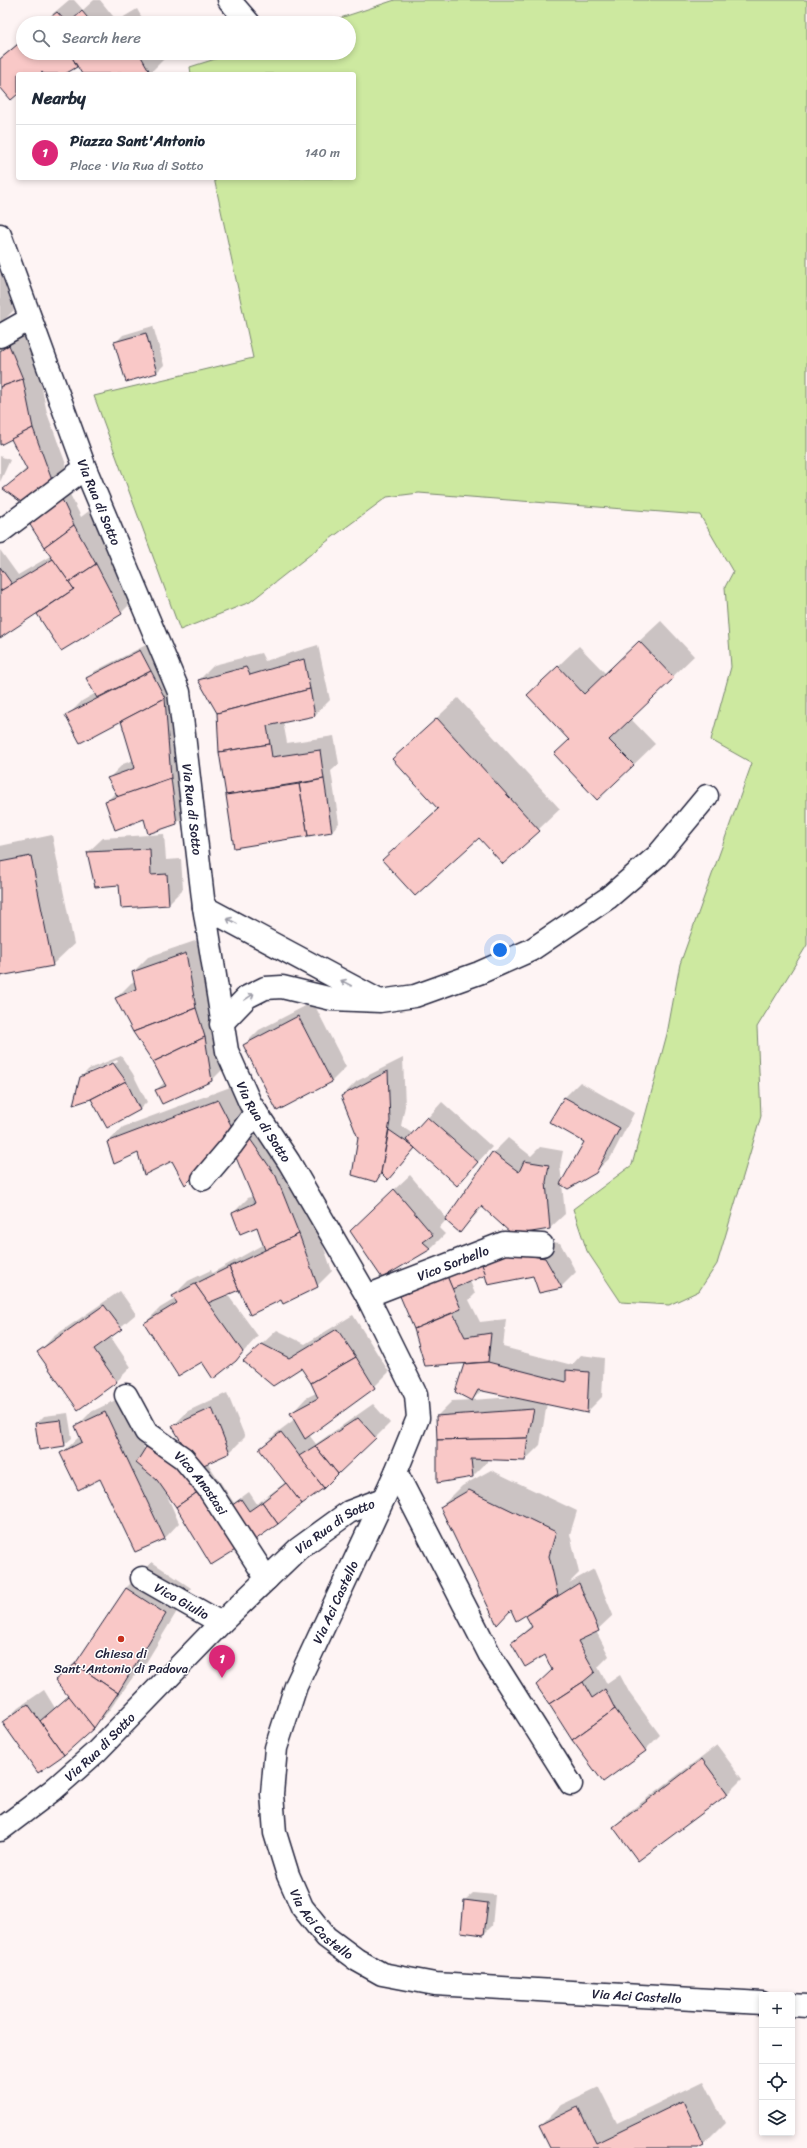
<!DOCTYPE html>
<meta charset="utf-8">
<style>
body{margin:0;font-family:Sriracha,sans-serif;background:#f2f2f3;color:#1f2937}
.controls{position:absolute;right:12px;bottom:12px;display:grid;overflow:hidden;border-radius:4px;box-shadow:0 2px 6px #0003}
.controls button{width:36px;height:36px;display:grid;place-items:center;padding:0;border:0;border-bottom:1px solid #e0e1e3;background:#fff;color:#1f2937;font:20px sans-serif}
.you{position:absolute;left:500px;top:950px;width:14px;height:14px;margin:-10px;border:3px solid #fff;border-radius:50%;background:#1a73e8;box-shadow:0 0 0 6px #1a73e833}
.badge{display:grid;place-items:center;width:26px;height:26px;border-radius:50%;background:#db2777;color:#fff;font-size:13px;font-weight:700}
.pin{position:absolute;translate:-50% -33px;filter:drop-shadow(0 1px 2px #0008)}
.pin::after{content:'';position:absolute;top:21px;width:14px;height:12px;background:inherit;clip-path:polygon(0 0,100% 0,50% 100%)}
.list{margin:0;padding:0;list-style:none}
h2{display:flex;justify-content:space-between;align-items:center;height:52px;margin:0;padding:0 16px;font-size:17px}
h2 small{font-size:13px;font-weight:400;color:#747a83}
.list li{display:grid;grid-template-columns:26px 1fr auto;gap:12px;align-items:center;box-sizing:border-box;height:56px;padding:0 16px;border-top:1px solid #e0e1e3}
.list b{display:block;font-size:15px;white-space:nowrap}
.list p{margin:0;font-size:13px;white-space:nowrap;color:#747a83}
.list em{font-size:13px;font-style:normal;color:#747a83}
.icon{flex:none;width:22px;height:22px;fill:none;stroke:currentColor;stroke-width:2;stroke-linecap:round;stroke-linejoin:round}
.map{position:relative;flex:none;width:807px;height:2148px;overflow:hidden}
.search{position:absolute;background:#fff;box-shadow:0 2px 6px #0003;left:16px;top:16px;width:340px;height:44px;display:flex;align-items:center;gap:10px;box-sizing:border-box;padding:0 14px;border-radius:22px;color:#747a83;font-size:15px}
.panel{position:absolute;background:#fff;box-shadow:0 2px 6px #0003;left:16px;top:72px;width:340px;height:108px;border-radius:4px}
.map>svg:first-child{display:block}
.green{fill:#cde9a0;stroke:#78866e}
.shadow{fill:#0003;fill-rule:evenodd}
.building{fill:#f9c8c7;stroke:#22223b}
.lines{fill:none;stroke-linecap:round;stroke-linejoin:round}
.minor-casing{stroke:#22223b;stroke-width:25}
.minor{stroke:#fff;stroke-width:22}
.oneway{stroke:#9c9ca7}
.poi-dot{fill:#c8321e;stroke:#fff;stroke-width:1.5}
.labels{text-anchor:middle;stroke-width:3;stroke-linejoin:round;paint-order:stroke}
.street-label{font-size:13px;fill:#22223b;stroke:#fff}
.poi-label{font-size:13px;fill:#22223b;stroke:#fff}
</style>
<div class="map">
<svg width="807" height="2148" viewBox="0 0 807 2148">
<rect width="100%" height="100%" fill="#fef4f4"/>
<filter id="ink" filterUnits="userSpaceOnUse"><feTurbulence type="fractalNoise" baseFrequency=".025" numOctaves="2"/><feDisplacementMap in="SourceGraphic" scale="8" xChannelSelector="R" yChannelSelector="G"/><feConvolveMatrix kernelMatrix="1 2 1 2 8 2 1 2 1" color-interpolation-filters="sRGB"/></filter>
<g filter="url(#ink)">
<path class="green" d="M395,0H807V945L757,1027L761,1116L717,1264L699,1291L669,1305L621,1302L587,1251L573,1209L632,1165L667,1034L680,964L752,763L711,740L731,667L725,587L733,572L700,515L419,493L387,497L330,539L250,602L180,630L94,396L253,358L214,178H354V74H191L190,67L234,53H349V23H325Z"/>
<g class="shadow">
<path d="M69,0H74L83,10L94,0H100L117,21L137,9L145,23H42Z"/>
<path d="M23,39V53H162L165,58L149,74H123L121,70L114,74H83L78,65L63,74H46L42,70L38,74H18V92L0,85V58Z"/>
<path d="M0,272L14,310L0,324Z"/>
<path d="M153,326L164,365L157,372L116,342L123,335Z"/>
<path d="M24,331L37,364L47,413L67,467L52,482L4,489L27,468L11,438L0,444V346Z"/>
<path d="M0,456L10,460L0,482Z"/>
<path d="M67,488L81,517L89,511L136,598L121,613L61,649L37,613L0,637V550L18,575L52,555L28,520Z"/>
<path d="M661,621L694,656L630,718L655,744L598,799L570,739L528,695L579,646L605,673Z"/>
<path d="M148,644L166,657L191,809L176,824L145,818L106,802L116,792L109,778L123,764L134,760L121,720L67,716L82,701L96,693L88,679L95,671Z"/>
<path d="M318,645L330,700L315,715L283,721L287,743L334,736L339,764L331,771L339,823L332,831L235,847L220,752L218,713L199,680L214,665L261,653L265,661Z"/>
<path d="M458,698L560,809L503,863L479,837L384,860L438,808L393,759Z"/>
<path d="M164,834L166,860L181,859L183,889L168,904L120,884L88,852L103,838Z"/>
<path d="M52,835L74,944L52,965L0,975V846Z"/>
<path d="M201,939L227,1065L212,1080L156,1090L165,1082L116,998L131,983L135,981L133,972L148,957Z"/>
<path d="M313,1002L346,1067L331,1082L244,1045L259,1030Z"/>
<path d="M121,1056L133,1074L147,1102L140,1109L81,1077L89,1069ZM117,1060L118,1062L86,1075V1073Z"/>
<path d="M403,1058L405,1106L401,1126L413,1134L442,1102L492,1147L457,1184L415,1147L388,1179L383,1174L376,1181L342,1096L357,1081Z"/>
<path d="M580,1082L634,1113L611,1157L595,1172L562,1184L565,1214L550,1228L483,1207L460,1232L446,1220L439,1228L445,1234L430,1249L366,1216L410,1175L447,1219L493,1153L508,1138L531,1156L540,1147L563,1151L560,1166L562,1183L586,1142L551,1122L565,1097Z"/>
<path d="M233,1086L247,1114L186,1183L172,1159L108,1142L123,1127Z"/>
<path d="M265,1125L314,1219L332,1271L317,1286L240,1287L227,1294L258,1336L235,1361H203L145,1323L160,1308L175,1299L173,1296L188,1281L211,1270L212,1273L264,1244L258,1226L233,1213L248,1198L253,1196L250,1140Z"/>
<path d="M526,1239L560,1243L576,1272L561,1287L534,1275L486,1274L470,1281L475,1294L469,1300L480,1322L506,1319L503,1347L572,1365L581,1355L604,1358L602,1397L587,1412L547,1403L540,1445L525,1460L487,1459V1462L472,1477L437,1416L452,1401L472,1400L457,1391L466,1363L425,1365L415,1329L401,1296L416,1281ZM482,1390L514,1397L472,1400Z"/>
<path d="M120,1291L136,1314L110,1336L131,1367L116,1382L39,1352L53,1337Z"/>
<path d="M353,1315L389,1372L374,1387L309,1435L316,1444L373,1404L390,1423L375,1438L253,1541L177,1507L165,1491L179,1523L165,1538L136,1551L101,1478L62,1453L80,1436L76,1427L91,1412L120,1398L145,1450L161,1433L183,1442L173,1426L188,1411L227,1393L245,1437L230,1452L207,1462L234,1503L249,1492L257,1504L286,1482L261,1449L275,1434L295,1419L292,1413L306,1398L316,1393L302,1366L260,1346L277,1330L305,1344Z"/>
<path d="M68,1413L72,1438L64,1445L36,1424L44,1416Z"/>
<path d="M491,1470L577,1511L570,1534L579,1573L569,1583L594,1569L613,1615L596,1631L609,1656L598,1667L607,1684L620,1675L630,1694L660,1735L645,1750L537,1685L553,1669L545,1653L512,1643L532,1625L527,1616L531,1612L512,1609L441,1507L462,1486Z"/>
<path d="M152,1562L191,1588L144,1666L133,1677L108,1712L93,1727L4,1722L19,1707L44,1690L55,1708L69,1695L57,1680L80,1658L126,1588Z"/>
<path d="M717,1745L742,1779L727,1794L614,1827L629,1812Z"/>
<path d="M473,1893L495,1895L492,1926L484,1934L465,1900Z"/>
<path d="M704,2081L725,2123L704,2144L695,2148H551L540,2126L561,2105L599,2087L617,2123Z"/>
</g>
<g class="building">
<path d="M82,11L92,23H69Z"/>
<path d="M57,12L67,23H43Z"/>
<path d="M23,40V53H71L77,67L65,74H44L42,72L40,74H18V94L11,100L0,87V59Z"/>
<path d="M139,53L151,74H122L121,72L117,74H82L70,54Z"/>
<path d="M146,333L157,373L126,382L114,342Z"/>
<path d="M9,345L23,379L0,387V351Z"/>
<path d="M23,379L33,428L0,445V387Z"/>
<path d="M33,428L53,483L21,502L3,489L27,470L11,439Z"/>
<path d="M60,495L74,525L44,547L27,520Z"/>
<path d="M74,525L96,564L69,582L44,547Z"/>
<path d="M53,559L74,589L0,638V591Z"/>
<path d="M96,564L122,614L61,651L37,614L74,589L69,582Z"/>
<path d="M0,567L12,584L0,591Z"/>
<path d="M639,641L674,678L609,740L634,765L597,800L554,754L569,740L527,695L558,666L584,694Z"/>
<path d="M140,650L151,671L97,698L86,678Z"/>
<path d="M304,659L310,689L217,713L198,680L246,667L250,675Z"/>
<path d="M151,671L165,698L80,743L65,715Z"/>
<path d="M310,689L315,716L267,726L270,744L219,752L217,713Z"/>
<path d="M165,698L171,778L118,797L107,778L135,768L121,721Z"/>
<path d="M437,718L540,831L503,864L479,838L415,896L382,860L438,809L392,759Z"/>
<path d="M270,744L272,757L320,750L324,779L226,795L219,752Z"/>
<path d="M171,778L177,824L148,834L144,819L115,830L105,801Z"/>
<path d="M324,779L332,832L308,836L299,784Z"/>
<path d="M299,784L308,836L234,848L226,795Z"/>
<path d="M150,849L151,875L167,874L169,905L121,908L119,885L95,887L87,852Z"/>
<path d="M31,856L53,966L0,976V862Z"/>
<path d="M186,953L196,1008L133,1032L115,998L136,989L132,972Z"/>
<path d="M196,1008L205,1037L153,1062L133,1032Z"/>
<path d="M298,1016L332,1082L277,1111L243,1045Z"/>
<path d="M205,1037L212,1081L162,1104L155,1090L166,1086L153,1062Z"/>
<path d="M113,1063L126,1081L91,1099L73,1105L80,1077Z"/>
<path d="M388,1071L390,1121L381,1173L376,1182L352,1175L358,1138L341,1096Z"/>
<path d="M126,1081L140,1110L107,1128L91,1099Z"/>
<path d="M564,1097L620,1128L596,1173L568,1189L560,1184L584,1142L549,1122Z"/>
<path d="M218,1100L233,1129L223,1135L220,1150L185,1185L172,1161L144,1175L138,1153L114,1164L107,1142Z"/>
<path d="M427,1117L478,1162L457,1186L406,1140Z"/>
<path d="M389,1130L415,1148L388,1180L381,1173Z"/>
<path d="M250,1139L276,1176L299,1234L265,1250L257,1227L240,1234L232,1213L255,1203L235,1155Z"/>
<path d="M492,1152L519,1172L524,1161L549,1165L546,1182L550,1229L513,1235L481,1206L460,1233L445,1220Z"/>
<path d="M394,1189L433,1235L423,1242L431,1249L382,1278L350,1231Z"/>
<path d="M299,1234L318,1287L283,1304L281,1300L250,1315L229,1267Z"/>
<path d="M510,1253L545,1258L562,1288L539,1293L533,1276L488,1285L481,1262Z"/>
<path d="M481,1262L486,1275L452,1289L447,1276Z"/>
<path d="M229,1267L239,1290L208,1303L195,1284Z"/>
<path d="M447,1276L461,1309L414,1329L400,1296Z"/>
<path d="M195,1284L243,1352L236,1361L213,1379L202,1362L178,1376L144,1323L177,1303L172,1296Z"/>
<path d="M104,1305L122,1329L94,1349L117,1382L78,1410L37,1352Z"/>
<path d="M453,1313L465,1337L491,1333L488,1362L425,1366L414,1329Z"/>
<path d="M337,1329L356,1357L311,1383L301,1368L273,1386L243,1361L262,1344L289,1358Z"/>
<path d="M356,1357L375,1388L305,1439L290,1413L318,1398L311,1383Z"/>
<path d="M488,1362L566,1382V1370L589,1372L587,1413L478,1390L472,1401L455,1392L464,1364Z"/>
<path d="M212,1408L230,1453L197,1468L172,1426Z"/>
<path d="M534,1409L528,1438L437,1440L436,1416Z"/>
<path d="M105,1412L165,1539L135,1552L100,1479L78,1490L60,1453L82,1442L75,1426Z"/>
<path d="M358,1418L376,1438L338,1474L315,1446Z"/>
<path d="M61,1420L65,1446L39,1450L35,1423Z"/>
<path d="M281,1432L324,1488L302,1504L259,1449Z"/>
<path d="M528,1438L525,1461L471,1459L473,1477L437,1483V1440Z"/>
<path d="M315,1446L338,1474L324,1488L299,1456Z"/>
<path d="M146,1447L181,1463L202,1489L176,1507L157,1480L136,1463Z"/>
<path d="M286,1483L302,1504L278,1524L262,1502Z"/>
<path d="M202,1489L237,1549L211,1565L176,1507Z"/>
<path d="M469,1490L556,1532L549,1556L558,1595L516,1621L511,1610L497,1625L440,1507Z"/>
<path d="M241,1499L249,1511L262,1502L278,1524L252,1542L228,1508Z"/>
<path d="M579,1583L599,1631L578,1641L595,1672L583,1682L549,1704L536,1685L552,1670L545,1655L525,1667L511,1643L532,1627L526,1616Z"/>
<path d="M126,1588L166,1614L118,1693L75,1664Z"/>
<path d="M75,1664L118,1693L94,1728L55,1680Z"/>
<path d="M583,1682L592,1698L605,1689L615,1709L572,1740L549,1704Z"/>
<path d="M69,1696L94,1728L64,1755L40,1721Z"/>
<path d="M28,1704L64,1755L38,1773L2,1722Z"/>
<path d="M615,1709L646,1751L603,1782L572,1740Z"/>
<path d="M702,1759L728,1794L638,1861L613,1827Z"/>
<path d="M464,1900L488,1903L484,1935L461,1932Z"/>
<path d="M683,2101L704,2145L698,2148H550L539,2126L578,2107L596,2143Z"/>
</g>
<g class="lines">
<g class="minor-casing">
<g id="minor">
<path d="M229,0L249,23"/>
<path id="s1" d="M0,235L85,468L179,692L204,907L227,1051L250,1103L289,1162L367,1296L416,1395L418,1418L396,1472L296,1686L276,1748L272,1794L275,1833L288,1875L302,1907L326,1937L357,1960L382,1974L435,1984L762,2003"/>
<path d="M0,336L30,319"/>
<path d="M0,532L85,468"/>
<path d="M204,907L376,999"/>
<path d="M221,1024L247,997L265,988L282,987L332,999L380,1001L415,996L479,973L531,950L608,898L657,856L707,796"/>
<path d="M203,1179L231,1146L256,1112"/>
<path id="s2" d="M367,1296L504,1243L542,1245"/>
<path id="s3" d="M126,1395L146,1432L183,1458L208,1488L267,1579"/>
<path d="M396,1472L491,1657L571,1784"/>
<path id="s4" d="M142,1578L221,1623"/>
<path id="s5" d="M0,1830L53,1790L96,1752L221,1623L298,1549L349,1512L383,1499"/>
<path d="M792,2005L807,2006"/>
</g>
</g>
<use href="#minor" class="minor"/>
</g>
<defs><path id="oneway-shaft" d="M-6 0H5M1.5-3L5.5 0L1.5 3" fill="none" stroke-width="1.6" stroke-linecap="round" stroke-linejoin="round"/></defs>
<g class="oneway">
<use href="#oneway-shaft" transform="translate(232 921) rotate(-152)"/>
<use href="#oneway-shaft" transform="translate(346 983) rotate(-152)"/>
<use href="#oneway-shaft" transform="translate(249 997) rotate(-34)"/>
</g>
</g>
<circle class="poi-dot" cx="121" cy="1639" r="4"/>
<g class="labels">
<g class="street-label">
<text dy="5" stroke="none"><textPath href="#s1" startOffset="285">Via Rua di Sotto</textPath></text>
<text dy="5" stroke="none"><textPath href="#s1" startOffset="609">Via Rua di Sotto</textPath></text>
<text dy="5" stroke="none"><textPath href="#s1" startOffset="933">Via Rua di Sotto</textPath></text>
<text dy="5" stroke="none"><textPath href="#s2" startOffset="92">Vico Sorbello</textPath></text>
<text dy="5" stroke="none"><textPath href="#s3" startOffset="118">Vico Anastasi</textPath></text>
<text dy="5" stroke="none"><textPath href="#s5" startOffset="454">Via Rua di Sotto</textPath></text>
<text dy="5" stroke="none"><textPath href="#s4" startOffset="46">Vico Giulio</textPath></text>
<text transform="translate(335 1602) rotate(-65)" y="5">Via Aci Castello</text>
<text dy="5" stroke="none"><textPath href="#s5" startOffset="130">Via Rua di Sotto</textPath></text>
<text dy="5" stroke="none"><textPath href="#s1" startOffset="1819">Via Aci Castello</textPath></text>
<text dy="5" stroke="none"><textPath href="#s1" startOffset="2155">Via Aci Castello</textPath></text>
</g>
<g class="poi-label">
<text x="121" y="1658">Chiesa di<tspan x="121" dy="15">Sant'Antonio di Padova</tspan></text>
</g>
</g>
</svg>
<div class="controls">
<button>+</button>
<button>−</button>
<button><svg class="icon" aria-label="locate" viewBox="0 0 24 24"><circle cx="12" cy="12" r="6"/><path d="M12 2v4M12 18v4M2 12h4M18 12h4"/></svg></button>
<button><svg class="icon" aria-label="layers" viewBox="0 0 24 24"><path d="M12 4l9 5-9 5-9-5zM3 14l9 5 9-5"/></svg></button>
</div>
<div class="you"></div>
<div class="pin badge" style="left:222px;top:1678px">1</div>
<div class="search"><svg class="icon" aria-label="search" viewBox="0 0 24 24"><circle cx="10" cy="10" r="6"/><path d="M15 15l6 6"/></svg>Search here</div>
<section class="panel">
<h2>Nearby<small></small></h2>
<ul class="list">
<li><span class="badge">1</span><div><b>Piazza Sant'Antonio</b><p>Place · Via Rua di Sotto</p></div><em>140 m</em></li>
</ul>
</section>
</div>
